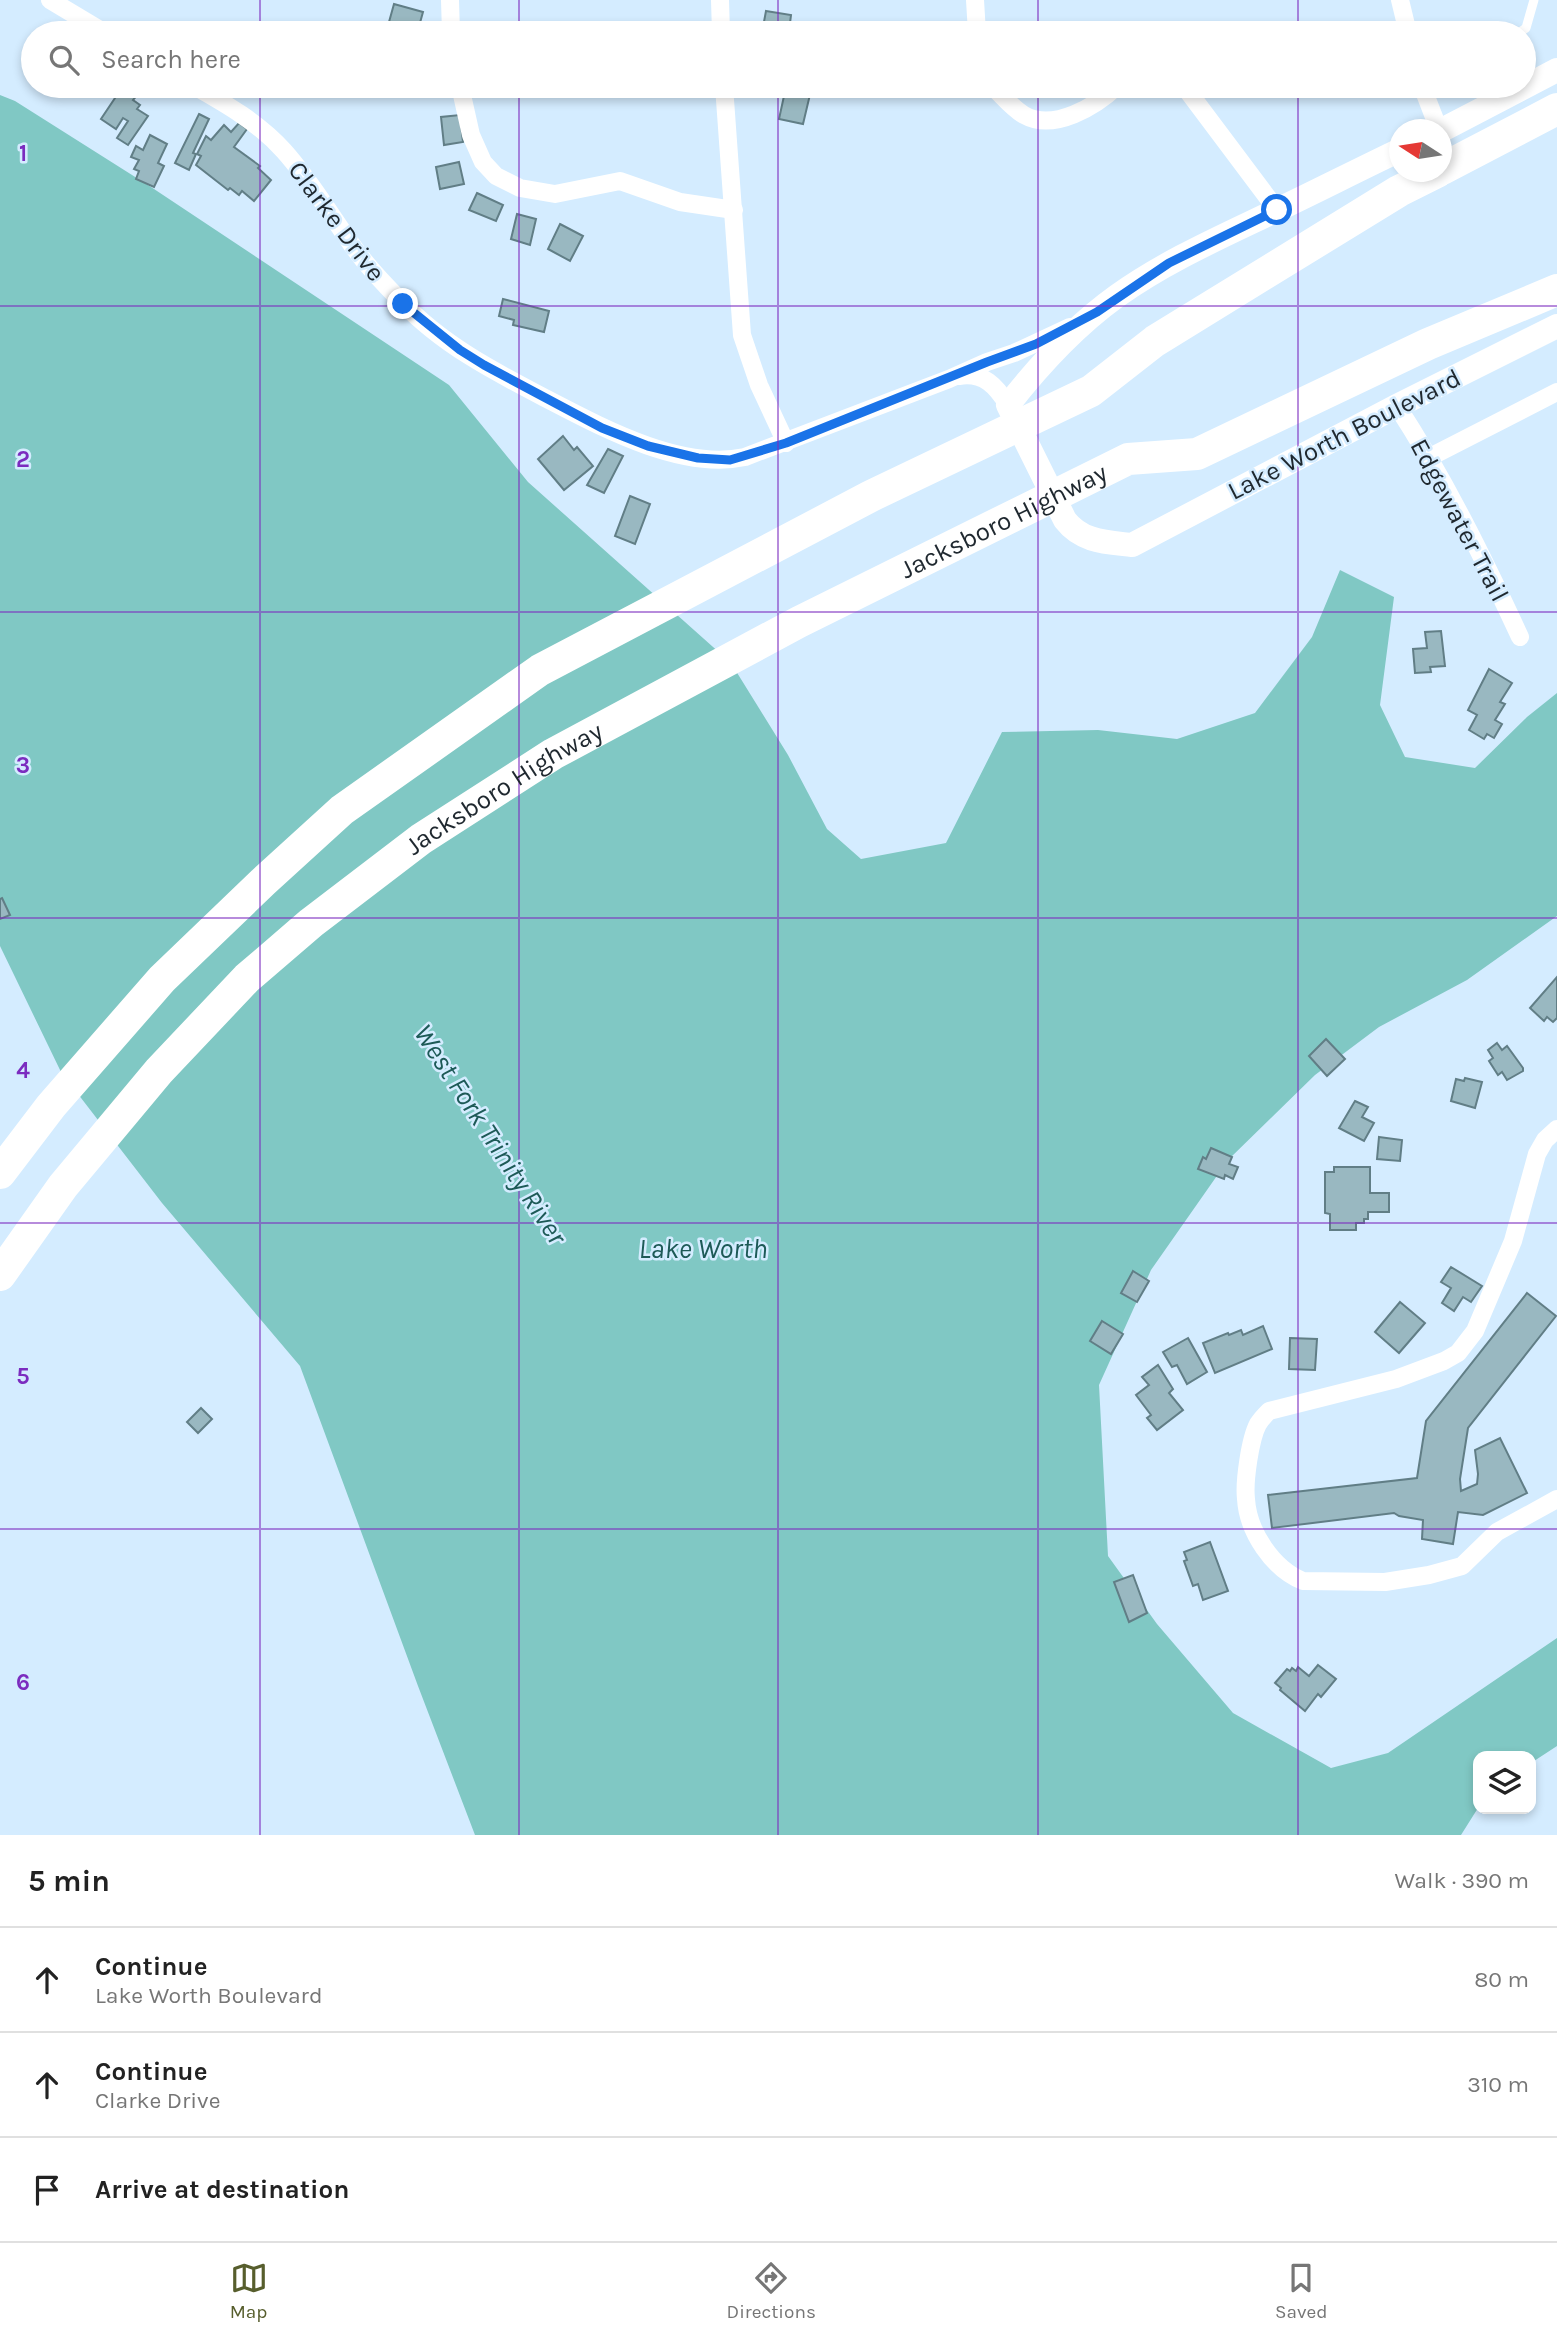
<!DOCTYPE html>
<meta charset="utf-8">
<style>
body{margin:0;font-family:Karla,sans-serif;background:#f2f2f2;color:#222}
.controls{position:absolute;right:21px;bottom:21px;display:grid;overflow:hidden;border-radius:14px;box-shadow:0 4px 10px #0003}
.controls button{width:63px;height:63px;display:grid;place-items:center;padding:0;border:0;border-bottom:2px solid #e0e0e0;background:#fff;color:#222;font:35px sans-serif}
.compass{position:absolute;left:1389px;top:119px;width:63px;height:63px;border-radius:50%;background:#fff;box-shadow:0 4px 10px #0003;rotate:282deg}
.stop{position:absolute;width:21px;height:21px;margin:-16px;border:5px solid #1a73e8;border-radius:50%;background:#fff}
.stop.end{background:#1a73e8;border-color:#fff;box-shadow:0 2px 7px #0008}
.list{margin:0;padding:0;list-style:none}
h2{display:flex;justify-content:space-between;align-items:center;height:91px;margin:0;padding:0 28px;font-size:30px}
h2 small{font-size:23px;font-weight:400;color:#767676}
.list li{display:grid;grid-template-columns:46px 1fr auto;gap:21px;align-items:center;box-sizing:border-box;height:105px;padding:0 28px;border-top:2px solid #e0e0e0}
.list b{display:block;font-size:26px;white-space:nowrap}
.list p{margin:0;font-size:23px;white-space:nowrap;color:#767676}
.list em{font-size:23px;font-style:normal;color:#767676}
.icon{flex:none;width:38px;height:38px;fill:none;stroke:currentColor;stroke-width:2;stroke-linecap:round;stroke-linejoin:round}
.map{position:relative;flex:none;width:1557px;height:1835px;overflow:hidden}
.search{position:absolute;background:#fff;box-shadow:0 4px 10px #0003;left:21px;right:21px;top:21px;height:77px;display:flex;align-items:center;gap:18px;box-sizing:border-box;padding:0 24px;border-radius:38px;color:#767676;font-size:26px}
.sheet{height:406px;background:#fff}
nav{display:flex;justify-content:space-around;align-items:center;box-sizing:border-box;height:98px;border-top:2px solid #e0e0e0;background:#fff;font-size:19px;color:#767676}
nav a{display:grid;justify-items:center;gap:4px}
nav .on{color:#575e2d}
.map>svg:first-child{display:block}
.water{fill:#80c8c4}
.building{fill:#99b8c1;stroke:#617e86;stroke-width:2}
.lines{fill:none;stroke-linecap:round;stroke-linejoin:round}
.lane{stroke:#fff;stroke-width:9}
.street{stroke:#fff;stroke-width:18}
.secondary{stroke:#fff;stroke-width:24}
.highway{stroke:#fff;stroke-width:32}
.route{stroke:#1a73e8;stroke-width:9}
.grid{fill:none;stroke:#7b2cbf;stroke-width:2;stroke-opacity:0.55}
.labels{text-anchor:middle;stroke-width:5;stroke-linejoin:round;paint-order:stroke}
.street-label{font-size:26px;fill:#1f282f;stroke:#d4ecff}
.water-label{font-size:28px;font-style:italic;fill:#1d5a57;stroke:#d4ecff}
.grid-label{font-size:23px;text-anchor:middle;font-weight:bold;fill:#7b2cbf;stroke:#d4ecff;stroke-width:5;stroke-linejoin:round;paint-order:stroke}
</style>
<div class="map">
<svg width="1557" height="1835" viewBox="0 0 1557 1835">
<rect width="100%" height="100%" fill="#d4ecff"/>
<path class="water" d="M0,95L15,101L151,187L449,385L528,482L731,663L788,755L827,829L861,859L946,843L1002,732L1098,730L1177,739L1255,713L1312,637L1340,570L1394,597L1380,705L1405,757L1475,768L1527,717L1557,693V916L1467,980L1379,1027L1315,1075L1228,1160L1151,1270L1099,1385L1108,1556L1157,1624L1233,1713L1331,1768L1388,1753L1557,1638V1746L1531,1763V1756H1478V1808L1461,1835H475L418,1686L300,1366L162,1203L61,1072L0,946Z"/>
<g class="building">
<path d="M394,4L423,12L418,30L389,22Z"/>
<path d="M766,11L791,15L789,31L763,27Z"/>
<path d="M116,86H125L138,94L133,100L140,105L137,109L148,116L128,145L117,138L128,121L123,118L116,129L101,119L115,98L110,95Z"/>
<path d="M771,86H812L803,124L779,119L784,96L769,93Z"/>
<path d="M199,114L209,119L193,153L196,154L189,170L175,163Z"/>
<path d="M460,115L463,142L444,145L441,117Z"/>
<path d="M239,123L247,129L234,147L260,166L258,168L271,180L254,201L242,191L239,195L230,188L228,190L196,165L201,156L197,154L206,136L211,140L224,125L231,132Z"/>
<path d="M150,135L167,144L158,163L164,166L154,187L136,179L139,171L134,169L139,160L131,157L136,146L143,150Z"/>
<path d="M459,162L464,184L440,189L436,167Z"/>
<path d="M477,193L503,205L496,221L469,210Z"/>
<path d="M517,214L536,219L530,245L511,239Z"/>
<path d="M560,224L583,236L570,261L548,249Z"/>
<path d="M503,299L549,311L544,332L513,325L514,320L499,316Z"/>
<path d="M563,436L574,450L577,447L593,466L564,490L538,459Z"/>
<path d="M608,449L623,456L604,493L587,485Z"/>
<path d="M630,496L650,504L635,544L615,536Z"/>
<path d="M1441,631L1445,666L1430,667L1431,672L1415,673L1413,649L1427,648L1425,632Z"/>
<path d="M1489,669L1512,683L1500,702L1505,704L1495,720L1502,724L1494,738L1487,734L1484,739L1469,730L1477,715L1468,710Z"/>
<path d="M2,898L10,915L0,919V899Z"/>
<path d="M1557,977V1018L1553,1022L1547,1017L1544,1021L1530,1008Z"/>
<path d="M1326,1039L1345,1059L1327,1076L1309,1056Z"/>
<path d="M1497,1043L1502,1050L1507,1046L1523,1068V1071L1507,1080L1502,1072L1498,1075L1489,1061L1493,1058L1488,1050Z"/>
<path d="M1465,1078L1482,1082L1475,1108L1451,1101L1456,1079L1464,1081Z"/>
<path d="M1355,1101L1368,1107L1362,1117L1374,1123L1364,1141L1339,1128Z"/>
<path d="M1379,1137L1402,1140L1400,1161L1377,1159Z"/>
<path d="M1211,1148L1232,1157L1229,1164L1238,1167L1233,1179L1225,1175L1224,1179L1198,1169L1203,1157L1206,1159Z"/>
<path d="M1334,1167H1370V1193H1389V1212H1368V1219H1364V1223H1356V1230H1330V1214L1325,1213V1172H1334Z"/>
<path d="M1451,1267L1482,1286L1471,1302L1463,1297L1454,1311L1442,1303L1451,1288L1441,1282Z"/>
<path d="M1133,1271L1149,1281L1137,1302L1121,1293Z"/>
<path d="M1527,1293L1556,1316L1468,1428L1460,1479L1461,1491L1477,1484L1478,1474L1475,1450L1500,1438L1527,1493L1483,1515L1458,1512L1453,1544L1422,1539L1423,1520L1399,1516L1394,1513L1272,1528L1268,1495L1417,1478L1426,1421Z"/>
<path d="M1400,1302L1425,1323L1399,1353L1375,1332Z"/>
<path d="M1102,1321L1123,1334L1111,1354L1090,1341Z"/>
<path d="M1263,1326L1272,1349L1215,1373L1203,1343L1228,1333L1229,1335L1241,1330L1243,1335Z"/>
<path d="M1188,1338L1207,1372L1187,1384L1177,1365L1172,1367L1163,1352Z"/>
<path d="M1290,1338L1317,1339L1315,1370L1289,1369Z"/>
<path d="M1158,1365L1173,1389L1169,1393L1183,1410L1157,1430L1147,1418L1151,1415L1136,1395L1149,1385L1142,1377Z"/>
<path d="M201,1408L212,1419L198,1433L187,1422Z"/>
<path d="M1210,1542L1228,1591L1203,1600L1198,1584L1193,1586L1184,1561L1187,1560L1184,1552Z"/>
<path d="M1133,1575L1147,1613L1129,1622L1114,1582Z"/>
<path d="M1318,1665L1336,1679L1321,1697L1318,1694L1305,1711L1280,1690L1281,1688L1275,1683L1287,1669L1290,1671L1292,1668L1296,1671L1298,1667L1309,1676Z"/>
</g>
<g class="lines">
<path class="lane" d="M1519,33L1526,28L1534,0"/>
<g class="street">
<path d="M50,0L105,33"/>
<path d="M450,0L451,33"/>
<path d="M720,0L721,33"/>
<path d="M975,0L977,33"/>
<path d="M1400,0L1408,33"/>
<path d="M194,86C226,104 259,123 284,151C310,180 330,214 352,245C366,265 384,284 401,301C441,344 495,372 545,398C601,427 681,471 745,457L949,379L987,362L1014,353L1070,327"/>
<path d="M460,86L471,135L483,162L496,176L520,188L555,194L620,181L680,202L734,210"/>
<path d="M724,86L742,335L759,385L786,443"/>
<path d="M992,86C1002,95 1012,108 1024,115C1054,132 1096,106 1117,86"/>
<path d="M1184,86L1277,210"/>
<path d="M1422,86L1439,130"/>
<path d="M959,376C984,372 996,386 1008,405"/>
<path d="M1397,406C1445,480 1483,557 1520,637"/>
<path d="M1430,457L1557,392"/>
<path d="M1557,1129L1545,1140L1537,1154L1513,1241L1475,1331L1458,1353L1444,1361L1396,1379L1269,1411C1265,1415 1261,1419 1258,1424C1250,1439 1244,1482 1246,1499C1248,1532 1273,1569 1303,1581L1385,1582L1429,1575L1462,1566L1497,1532L1557,1499"/>
</g>
<g class="secondary">
<path d="M1442,130L1557,70"/>
<path d="M1400,150C1358,170 1317,191 1275,211C1221,237 1166,261 1117,296C1074,327 1040,364 1008,405L1065,520C1082,542 1106,542 1132,545L1397,406L1557,326"/>
</g>
<g class="highway">
<path d="M1442,169L1557,109"/>
<path d="M0,1173L51,1106L162,979L263,882L342,810L540,670L871,496L1091,391L1155,341L1399,191L1437,172"/>
<path id="s1" d="M0,1275L63,1186L159,1071L247,978L311,923L421,839L553,754L799,622L1128,459L1197,454L1428,344L1557,290"/>
</g>
</g>
<g class="lines">
<path class="route" d="M403,304L460,350L484,365L602,428L648,446L698,458L730,460L786,443L987,362L1036,344L1097,312L1169,263L1277,210"/>
</g>
<path class="grid" d="M260,0V33M519,0V33M778,0V33M1038,0V33M1298,0V33M260,86V1835M519,86V1835M778,86V1835M1038,86V1835M1298,86V1835M0,306H1557M0,612H1557M0,918H1557M0,1223H1557M0,1529H1557"/>
<g class="labels">
<g class="street-label">
<text transform="translate(337 221) rotate(53)" y="9">Clarke Drive</text>
<text transform="translate(1344 434) rotate(-27)" y="9">Lake Worth Boulevard</text>
<text transform="translate(1460 520) rotate(62)" y="9">Edgewater Trail</text>
<text dy="9" stroke="none"><textPath href="#s1" startOffset="1274">Jacksboro Highway</textPath></text>
<text dy="9" stroke="none"><textPath href="#s1" startOffset="707">Jacksboro Highway</textPath></text>
</g>
<g class="water-label">
<text transform="translate(491 1134) rotate(57)" y="10">West Fork Trinity River</text>
<text x="703" y="1258">Lake Worth</text>
</g>
</g>
<g class="grid-label">
<text x="23" y="161">1</text>
<text x="23" y="467">2</text>
<text x="23" y="773">3</text>
<text x="23" y="1078">4</text>
<text x="23" y="1384">5</text>
<text x="23" y="1690">6</text>
</g>
</svg>
<div class="controls">
<button><svg class="icon" aria-label="layers" viewBox="0 0 24 24"><path d="M12 4l9 5-9 5-9-5zM3 14l9 5 9-5"/></svg></button>
</div>
<svg class="compass" viewBox="-18 -18 36 36"><path d="M0-13l5 13h-10z" fill="#e53935"/><path d="M0 13l5-13h-10z" fill="#767676"/></svg>
<div class="stop" style="left:1277px;top:210px"></div>
<div class="stop end" style="left:403px;top:304px"></div>
<div class="search"><svg class="icon" aria-label="search" viewBox="0 0 24 24"><circle cx="10" cy="10" r="6"/><path d="M15 15l6 6"/></svg>Search here</div>
</div>
<section class="sheet">
<h2>5 min<small>Walk · 390 m</small></h2>
<ul class="list">
<li><svg class="icon" aria-label="ahead" viewBox="0 0 24 24"><path d="M12 20V5M6 11l6-6 6 6"/></svg><div><b>Continue</b><p>Lake Worth Boulevard</p></div><em>80 m</em></li>
<li><svg class="icon" aria-label="ahead" viewBox="0 0 24 24"><path d="M12 20V5M6 11l6-6 6 6"/></svg><div><b>Continue</b><p>Clarke Drive</p></div><em>310 m</em></li>
<li><svg class="icon" aria-label="arrive" viewBox="0 0 24 24"><path d="M6 21V4h12l-3 4 3 4H6"/></svg><div><b>Arrive at destination</b></div></li>
</ul>
</section>
<nav>
<a class="on"><svg class="icon" aria-label="map" viewBox="0 0 24 24"><path d="M3 6l6-2 6 2 6-2v14l-6 2-6-2-6 2zM9 4v14M15 6v14"/></svg>Map</a>
<a><svg class="icon" aria-label="directions" viewBox="0 0 24 24"><path d="M12 3l9 9-9 9-9-9zM9 14v-3h6M13 9l2 2-2 2"/></svg>Directions</a>
<a><svg class="icon" aria-label="saved" viewBox="0 0 24 24"><path d="M7 4h10v16l-5-4-5 4z"/></svg>Saved</a>
</nav>
